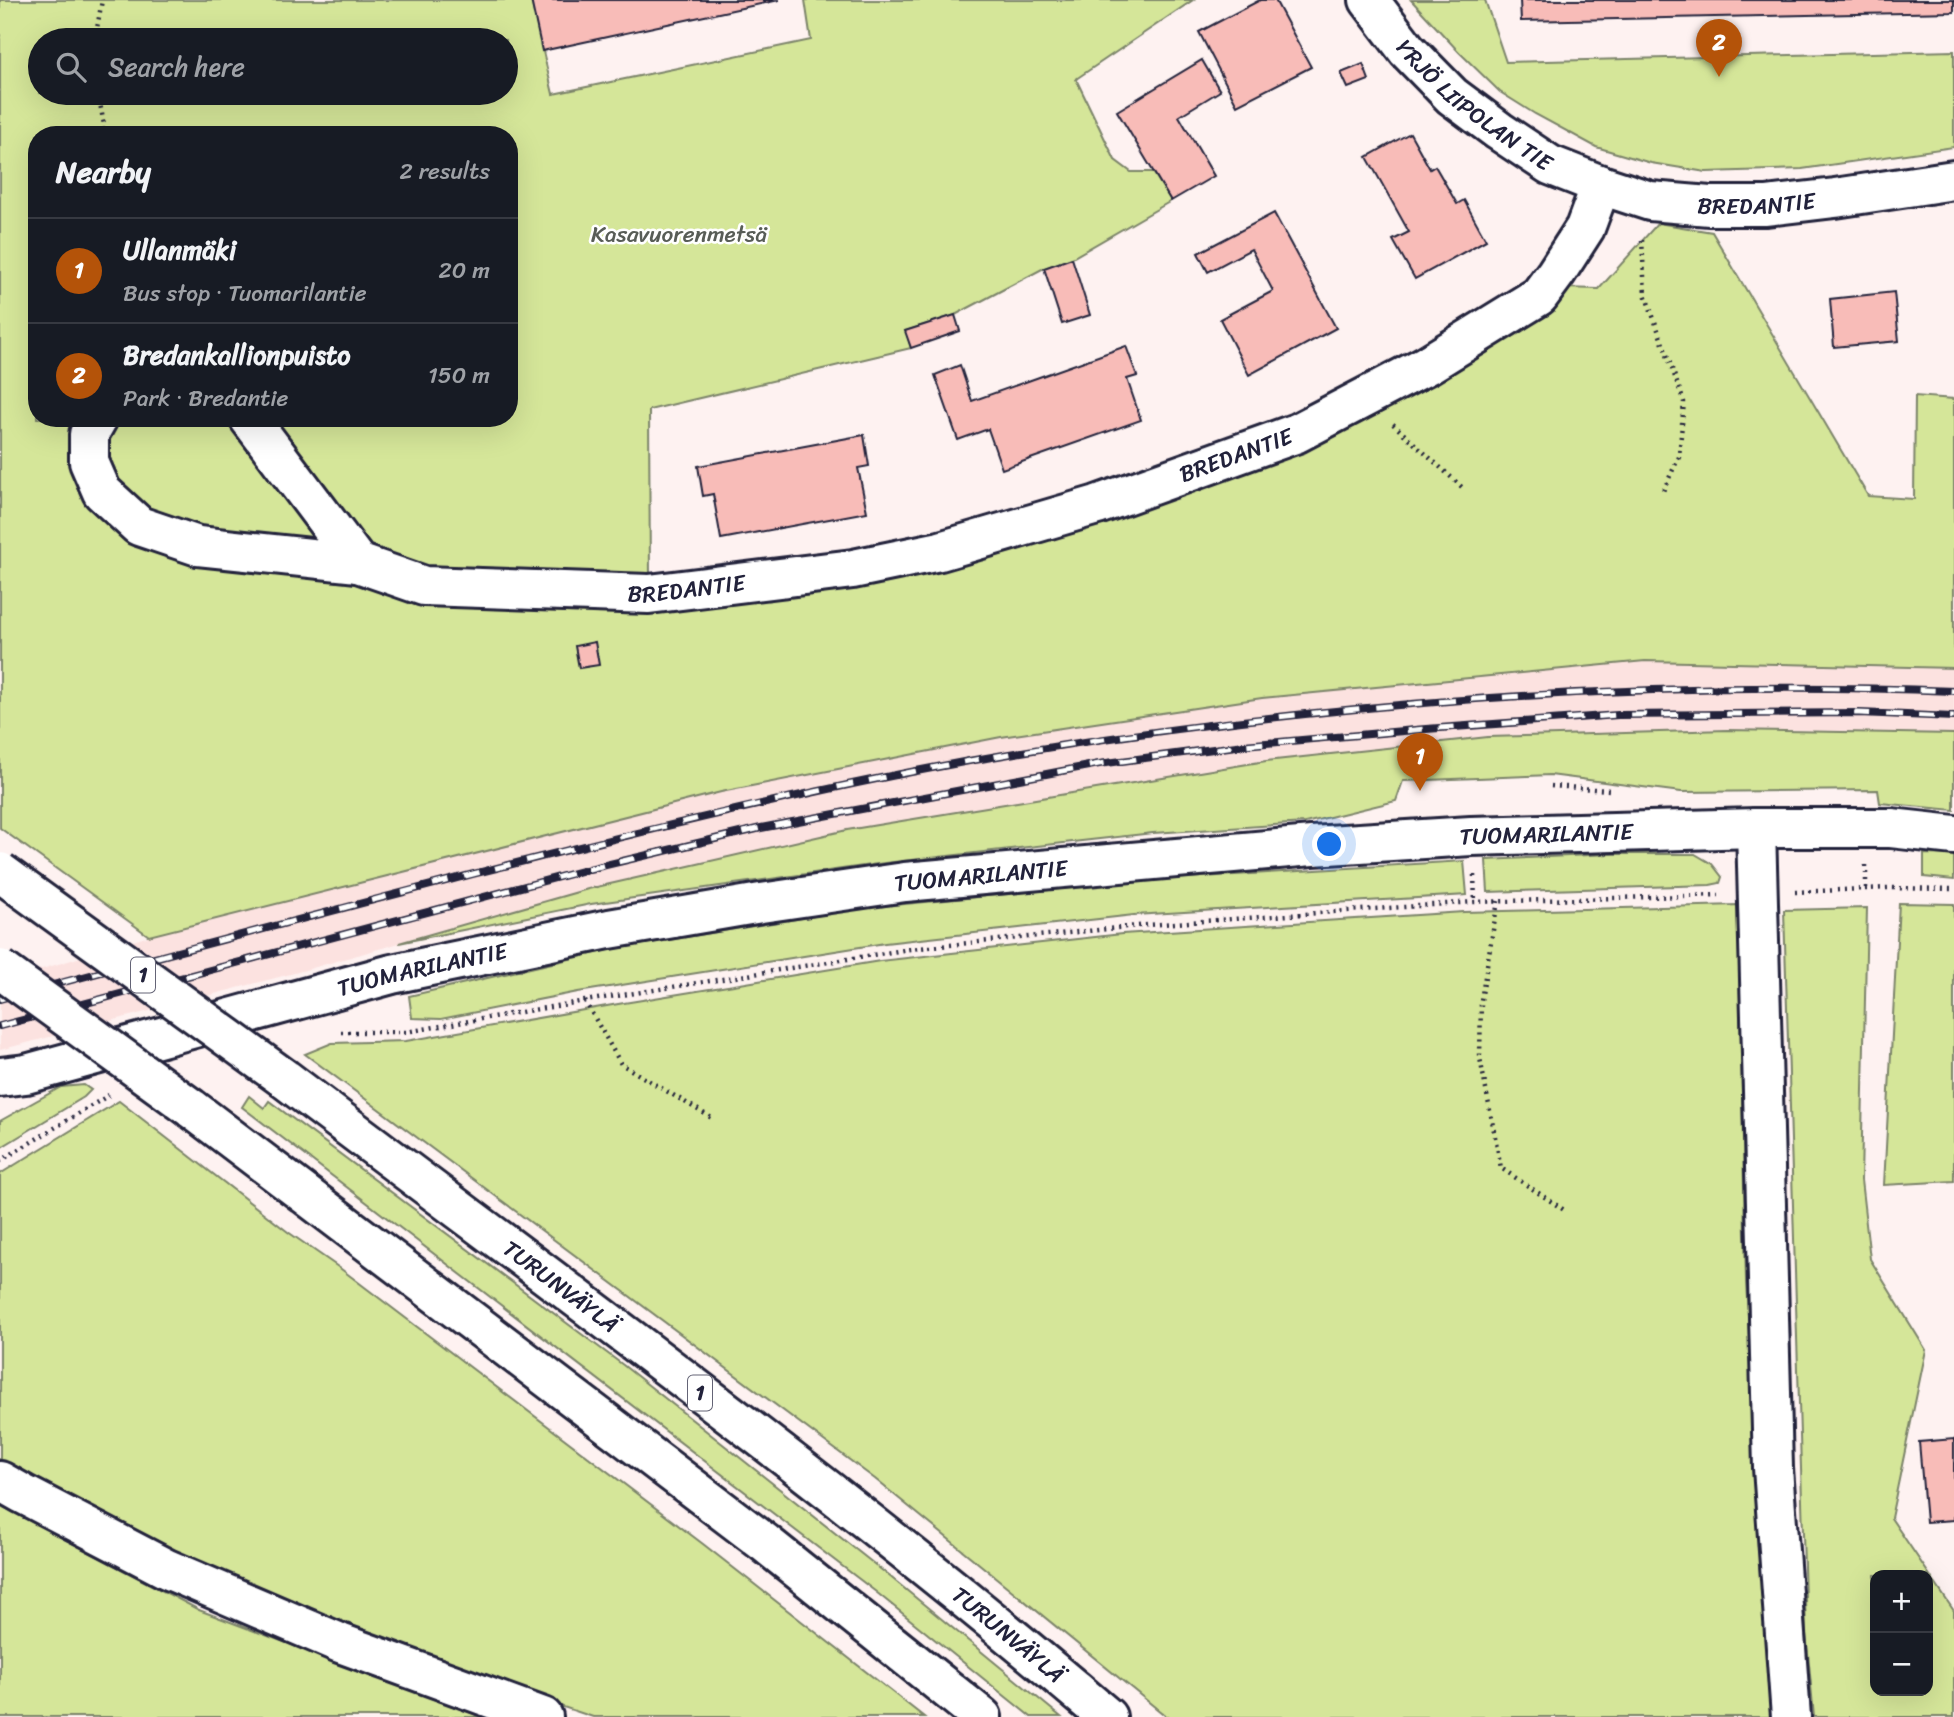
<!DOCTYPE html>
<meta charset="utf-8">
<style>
body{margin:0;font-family:Sriracha,sans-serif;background:#20242c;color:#f1f3f6}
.controls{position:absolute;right:21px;bottom:21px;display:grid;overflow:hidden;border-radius:14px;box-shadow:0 7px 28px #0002}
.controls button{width:63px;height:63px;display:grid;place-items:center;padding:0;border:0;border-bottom:2px solid #363941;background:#171b24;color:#f1f3f6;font:35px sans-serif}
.you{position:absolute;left:1330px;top:845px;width:24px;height:24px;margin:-18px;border:5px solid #fff;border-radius:50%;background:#1a73e8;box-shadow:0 0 0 10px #1a73e833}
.badge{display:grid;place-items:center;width:46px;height:46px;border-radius:50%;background:#b45309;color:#fff;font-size:23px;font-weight:700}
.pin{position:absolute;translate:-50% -58px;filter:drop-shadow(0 2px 4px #0008)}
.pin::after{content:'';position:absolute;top:37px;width:24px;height:21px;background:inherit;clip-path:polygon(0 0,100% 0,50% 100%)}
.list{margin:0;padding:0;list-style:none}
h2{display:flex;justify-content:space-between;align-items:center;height:91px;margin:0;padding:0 28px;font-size:30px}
h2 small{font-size:23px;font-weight:400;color:#9ea1a6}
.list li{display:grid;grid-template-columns:46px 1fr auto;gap:21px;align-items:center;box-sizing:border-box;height:105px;padding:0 28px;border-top:2px solid #363941}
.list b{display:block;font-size:26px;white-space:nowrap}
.list p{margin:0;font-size:23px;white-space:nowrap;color:#9ea1a6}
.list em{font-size:23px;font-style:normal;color:#9ea1a6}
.icon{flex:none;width:38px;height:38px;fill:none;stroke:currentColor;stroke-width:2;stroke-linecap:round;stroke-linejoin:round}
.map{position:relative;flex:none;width:1954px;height:1717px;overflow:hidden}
.search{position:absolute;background:#171b24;box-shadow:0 7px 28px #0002;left:28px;top:28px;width:490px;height:77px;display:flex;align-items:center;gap:18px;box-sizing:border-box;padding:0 24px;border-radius:38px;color:#9ea1a6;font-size:26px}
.panel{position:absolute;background:#171b24;box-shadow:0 7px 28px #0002;left:28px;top:126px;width:490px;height:301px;border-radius:28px}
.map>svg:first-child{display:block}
.built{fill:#fce2e0}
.green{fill:#d5e699;stroke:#7c846a;stroke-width:2;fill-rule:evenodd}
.building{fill:#f8bcb8;stroke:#22223b;stroke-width:2}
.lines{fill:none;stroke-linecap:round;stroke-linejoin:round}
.minor-casing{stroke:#22223b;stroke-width:44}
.major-casing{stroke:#22223b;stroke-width:44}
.highway-casing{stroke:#22223b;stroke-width:44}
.path{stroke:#22223b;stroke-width:4.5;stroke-dasharray:2 5;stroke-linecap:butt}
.minor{stroke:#fff;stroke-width:38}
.major{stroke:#fff;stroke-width:38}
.highway{stroke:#fff;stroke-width:38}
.rail-casing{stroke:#22223b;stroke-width:8}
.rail{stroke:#fff;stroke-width:5;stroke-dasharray:16;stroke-linecap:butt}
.highway-bridge-casing{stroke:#22223b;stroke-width:44;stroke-linecap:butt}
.highway-bridge{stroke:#fff;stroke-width:38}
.labels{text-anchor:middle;stroke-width:5;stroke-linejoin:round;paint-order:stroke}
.shield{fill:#fff;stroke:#646476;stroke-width:2}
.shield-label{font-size:21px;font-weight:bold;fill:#22223b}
.street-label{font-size:23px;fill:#22223b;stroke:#fff}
.park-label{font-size:23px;fill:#585d57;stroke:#fff}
</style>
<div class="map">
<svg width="1954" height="1717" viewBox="0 0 1954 1717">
<rect width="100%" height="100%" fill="#fef2f1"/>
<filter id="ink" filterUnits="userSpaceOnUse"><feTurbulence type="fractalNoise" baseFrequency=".0143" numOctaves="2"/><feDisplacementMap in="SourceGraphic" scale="14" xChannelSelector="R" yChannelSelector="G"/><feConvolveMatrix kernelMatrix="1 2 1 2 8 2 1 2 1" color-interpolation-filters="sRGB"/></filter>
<g filter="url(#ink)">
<path class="built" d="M1645,661L1954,668V734L1727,730L1488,737L1266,761L847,830L588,889L302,971L0,1050V982L149,936L721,792L1001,737L1262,698Z"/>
<g class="green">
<path d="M0,0H531L553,94L811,40L805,0H1193L1076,79L1115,160L1131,172H1153L1171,201L1072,258L1044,268L955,315L906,331L911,348L649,410L650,583L550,608L1080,520L1561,288L1599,289L1658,223L1712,232L1868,496L1914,499L1915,396L1954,399V668L1645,661L1262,698L1001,737L721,792L149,936L0,828ZM40,40H506V93H40ZM37,135H509V418H37Z"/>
<path d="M1411,0H1485L1506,62L1954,51V147L1802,169L1706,172L1651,163L1596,147L1535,114L1500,92L1459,52Z"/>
<path d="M1727,730L1954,734V810L1880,803L1878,790L1681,792L1550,775L1403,781L1396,801L1305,823L1153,833L885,863L591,904L399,943L588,889L847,830L1266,761L1488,737Z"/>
<path d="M1611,854H1695L1712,864L1722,877L1720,883L1710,885L1488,892L1486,860Z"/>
<path d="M1924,854L1954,855V880L1924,877Z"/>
<path d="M1464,861L1467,895L1134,915L885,943L578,992L441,1019L412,1018L409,996L613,949L863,908L1153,880Z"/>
<path d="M1899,903L1954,904V1181L1884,1185Z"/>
<path d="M1738,905L1746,1283L1767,1618L1777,1717H1167L875,1479L305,1054L332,1043L406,1041L624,1003L880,961L1122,934L1464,912Z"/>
<path d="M1867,908L1861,1180L1870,1259L1926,1350L1891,1518L1954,1611V1717H1814L1806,1632L1784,910ZM1875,1575H1928V1691H1875Z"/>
<path d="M84,1085L91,1090L84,1097L0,1148V1121L61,1087Z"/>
<path d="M249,1096L264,1108L269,1101L623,1365L888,1575L1061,1717H1031L876,1592L242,1107Z"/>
<path d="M119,1101L288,1232L341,1269L703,1544L924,1717H593L483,1680L258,1589L157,1543L0,1463V1174Z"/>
<path d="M0,1505L199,1610L482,1717H0Z"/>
</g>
<g class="building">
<path d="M531,0H779L542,51Z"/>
<path d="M1260,0H1275L1311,67L1237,105L1199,32Z"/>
<path d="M1520,0H1954V12L1521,21Z"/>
<path d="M1202,60L1220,91L1179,116L1214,176L1171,201L1117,111Z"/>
<path d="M1363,64L1369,80L1348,88L1341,73Z"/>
<path d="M1410,133L1430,169L1435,166L1457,204L1464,200L1486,240L1415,279L1393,240L1409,232L1367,157Z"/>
<path d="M1274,213L1336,328L1249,375L1220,319L1273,291L1251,249L1208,272L1198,253Z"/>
<path d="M1072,258L1090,315L1062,324L1044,268Z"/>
<path d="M1894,292L1899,341L1834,347L1830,299Z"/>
<path d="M955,315L960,331L911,348L905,331Z"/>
<path d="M1126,346L1137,376L1127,379L1141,420L1002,469L988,429L958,440L935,375L960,365L972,401Z"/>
<path d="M864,435L869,466L858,468L867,512L721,539L713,494L703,496L698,466Z"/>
<path d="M595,642L599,665L579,668L575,646Z"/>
<path d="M1954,1439V1520L1926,1522L1919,1442Z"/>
</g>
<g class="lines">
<g class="minor-casing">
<g id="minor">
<path id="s1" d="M1369,0L1407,50L1452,96L1499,131L1550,165L1601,185L1650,201L1710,206H1766L1835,198L1954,180"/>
<path d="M98,418L89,434V462L102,492L139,526L198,546L358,563"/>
<path id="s2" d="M249,418L358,563L424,586L649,594L853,569L940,551L1097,505L1297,433L1427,365L1539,296L1556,273L1585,228L1601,185"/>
<path d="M1756,828H1891L1954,835"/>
</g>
</g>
<g class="major-casing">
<g id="major">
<path id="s3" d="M0,1077L26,1074L392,974L609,929L761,903L905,882L1312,846L1471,836L1756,828"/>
</g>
</g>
<g class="highway-casing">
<g id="highway">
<path d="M1756,828L1773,1468L1791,1717"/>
<path id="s4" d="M285,1079C561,1288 844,1492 1107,1717"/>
<path d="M191,1108L765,1543L982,1717"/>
<path d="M0,1481L23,1494L167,1569L340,1643L543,1717"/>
</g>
</g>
<g class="path">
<path d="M95,40L102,0"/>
<path d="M98,93L106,135"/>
<path d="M1642,240L1645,294L1684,402L1679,457L1663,491"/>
<path d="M1393,424L1464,489"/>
<path d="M1551,786L1609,790"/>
<path d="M1866,865V889"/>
<path d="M1474,875L1475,902"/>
<path d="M1795,892L1888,888L1954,889"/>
<path d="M1498,901L1481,1000L1480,1058L1501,1168L1564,1210"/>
<path d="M585,1001L621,1064L715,1120"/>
<path d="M341,1032H406L585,1001L910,949L1147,925L1475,902L1719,895"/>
<path d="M0,1161L109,1095"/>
</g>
<use href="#minor" class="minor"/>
<use href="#major" class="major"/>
<use href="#highway" class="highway"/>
<g class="rail-casing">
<g id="rail">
<path d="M0,999C158,957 315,915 473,874C618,837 764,801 911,772C1058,743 1207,723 1356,709C1555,690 1754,683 1954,691"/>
<path d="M0,1026L589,869L761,828L1099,764L1244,745L1426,729L1618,715L1859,713L1954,717"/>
</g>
</g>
<use href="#rail" class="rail"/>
<g class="highway-bridge-casing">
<g id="highway-bridge">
<path d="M0,872L285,1079"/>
<path d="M0,969L191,1108"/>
</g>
</g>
<use href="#highway-bridge" class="highway-bridge"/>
</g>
</g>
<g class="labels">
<g class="shield">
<rect x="131" y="957.5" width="24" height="35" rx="5"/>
<rect x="688" y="1375.5" width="24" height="35" rx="5"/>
</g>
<g class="shield-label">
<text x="143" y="982">1</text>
<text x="700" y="1400">1</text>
</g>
<g class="street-label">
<text dy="8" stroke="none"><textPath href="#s1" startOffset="150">YRJÖ LIIPOLAN TIE</textPath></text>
<text dy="8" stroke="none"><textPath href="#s1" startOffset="460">BREDANTIE</textPath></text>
<text dy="8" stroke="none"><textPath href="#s2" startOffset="1082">BREDANTIE</textPath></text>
<text dy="8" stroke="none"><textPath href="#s2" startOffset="514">BREDANTIE</textPath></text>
<text dy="8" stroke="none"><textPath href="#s3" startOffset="1570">TUOMARILANTIE</textPath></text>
<text dy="8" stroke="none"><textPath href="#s3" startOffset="1003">TUOMARILANTIE</textPath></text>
<text dy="8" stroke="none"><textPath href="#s3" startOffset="436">TUOMARILANTIE</textPath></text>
<text dy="8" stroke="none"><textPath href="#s4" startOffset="345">TURUNVÄYLÄ</textPath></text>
<text dy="8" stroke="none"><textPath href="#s4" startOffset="912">TURUNVÄYLÄ</textPath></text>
</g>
<g class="park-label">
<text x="679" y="242">Kasavuorenmetsä</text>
</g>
</g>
</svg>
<div class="controls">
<button>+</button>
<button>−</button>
</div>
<div class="you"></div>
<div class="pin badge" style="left:1420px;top:791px">1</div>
<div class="pin badge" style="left:1719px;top:77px">2</div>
<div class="search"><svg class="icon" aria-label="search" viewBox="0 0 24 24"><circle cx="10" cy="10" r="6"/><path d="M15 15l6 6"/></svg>Search here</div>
<section class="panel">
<h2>Nearby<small>2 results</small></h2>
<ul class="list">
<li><span class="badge">1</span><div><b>Ullanmäki</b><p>Bus stop · Tuomarilantie</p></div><em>20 m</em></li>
<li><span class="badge">2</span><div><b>Bredankallionpuisto</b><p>Park · Bredantie</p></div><em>150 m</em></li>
</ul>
</section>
</div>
